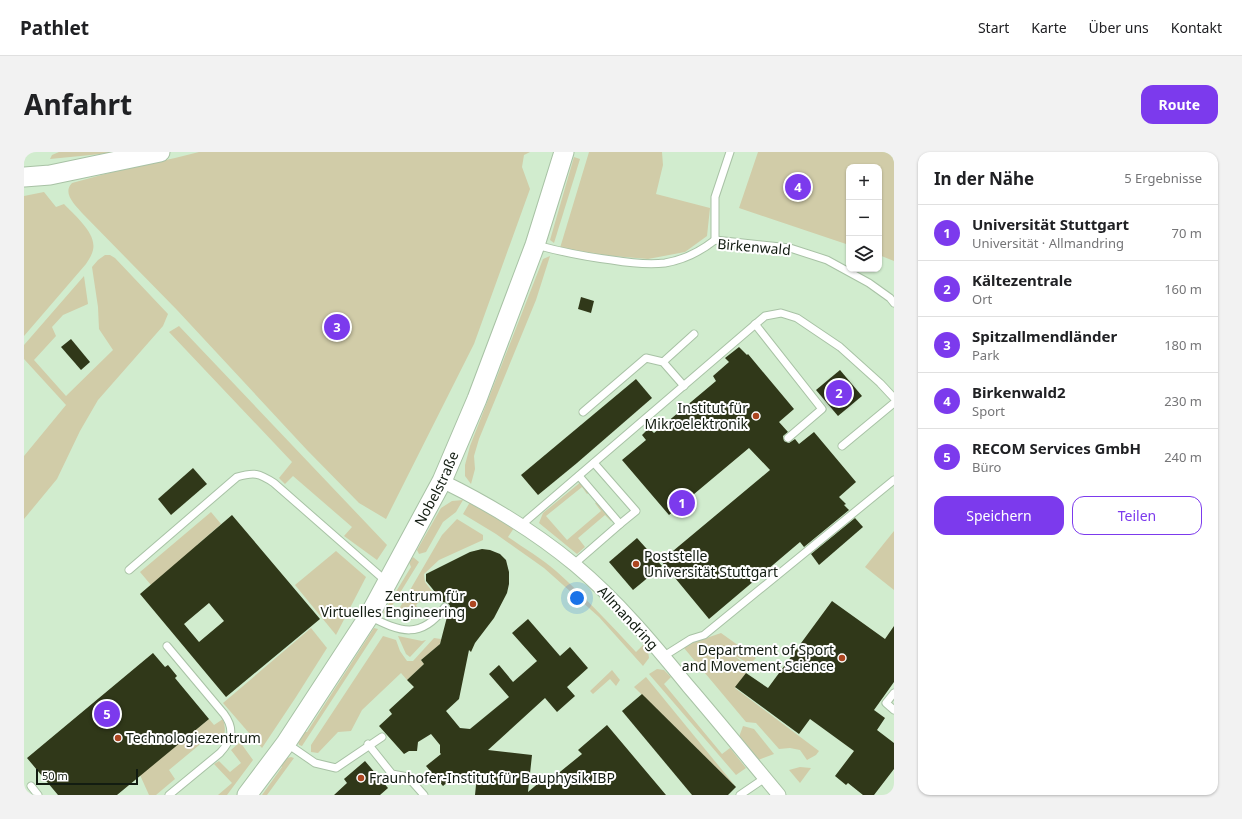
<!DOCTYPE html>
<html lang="de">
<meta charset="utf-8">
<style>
body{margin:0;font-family:"Noto Sans",sans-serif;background:#f2f2f2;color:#202124}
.controls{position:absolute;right:12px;top:12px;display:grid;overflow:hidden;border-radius:8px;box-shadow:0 1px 3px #0004}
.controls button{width:36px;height:36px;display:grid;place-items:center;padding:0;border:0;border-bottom:1px solid #e0e0e0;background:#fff;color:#202124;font:20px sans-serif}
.scale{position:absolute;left:12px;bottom:10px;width:102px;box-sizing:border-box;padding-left:4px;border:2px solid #121c11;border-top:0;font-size:11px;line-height:14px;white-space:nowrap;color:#121c11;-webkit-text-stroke:3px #fff;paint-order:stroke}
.you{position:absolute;left:553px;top:446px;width:14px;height:14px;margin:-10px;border:3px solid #fff;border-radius:50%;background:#1a73e8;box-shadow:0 0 0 6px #1a73e833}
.badge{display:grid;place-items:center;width:26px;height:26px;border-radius:50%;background:#7c3aed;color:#fff;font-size:13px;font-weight:700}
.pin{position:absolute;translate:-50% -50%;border:2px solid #fff;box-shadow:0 1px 4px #0006}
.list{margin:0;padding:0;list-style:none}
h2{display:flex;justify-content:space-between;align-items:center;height:52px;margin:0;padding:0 16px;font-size:17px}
h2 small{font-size:13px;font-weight:400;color:#757577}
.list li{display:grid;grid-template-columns:26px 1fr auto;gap:12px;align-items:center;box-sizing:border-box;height:56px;padding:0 16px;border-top:1px solid #e0e0e0}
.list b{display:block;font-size:15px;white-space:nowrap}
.list p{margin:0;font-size:13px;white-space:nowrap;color:#757577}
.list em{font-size:13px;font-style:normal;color:#757577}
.actions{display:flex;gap:8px;padding:12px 16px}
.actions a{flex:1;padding:9px 0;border:1px solid #7c3aed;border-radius:12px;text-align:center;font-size:14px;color:#7c3aed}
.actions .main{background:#7c3aed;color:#fff}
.icon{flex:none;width:22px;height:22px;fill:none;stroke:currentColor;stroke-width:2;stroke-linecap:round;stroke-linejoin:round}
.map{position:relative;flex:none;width:870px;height:643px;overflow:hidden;border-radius:12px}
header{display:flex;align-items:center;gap:24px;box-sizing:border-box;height:56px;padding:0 20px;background:#fff;border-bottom:1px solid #e0e0e0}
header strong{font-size:19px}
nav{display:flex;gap:22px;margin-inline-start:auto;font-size:14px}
.intro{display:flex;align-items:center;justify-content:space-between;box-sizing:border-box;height:96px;padding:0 24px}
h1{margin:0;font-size:28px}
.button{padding:10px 18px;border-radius:12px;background:#7c3aed;color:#fff;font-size:14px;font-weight:700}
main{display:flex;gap:24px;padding:0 24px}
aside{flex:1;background:#fff;border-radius:12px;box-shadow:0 1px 3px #0004}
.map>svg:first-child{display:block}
.green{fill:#d1cca8}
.building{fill:#303819;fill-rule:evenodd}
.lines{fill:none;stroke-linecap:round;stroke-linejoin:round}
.lane-casing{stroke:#a8c2a5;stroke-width:9}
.street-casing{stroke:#a8c2a5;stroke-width:15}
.secondary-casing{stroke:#a8c2a5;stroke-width:21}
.lane{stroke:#fff;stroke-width:7}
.street{stroke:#fff;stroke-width:13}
.secondary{stroke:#fff;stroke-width:19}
.poi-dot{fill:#ad4621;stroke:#fff;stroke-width:1.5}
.labels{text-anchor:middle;stroke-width:4;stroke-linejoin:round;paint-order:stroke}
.street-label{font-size:14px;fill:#121c11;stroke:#fff}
.poi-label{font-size:14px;fill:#121c11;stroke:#fff;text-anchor:end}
</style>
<header>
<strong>Pathlet</strong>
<nav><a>Start</a><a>Karte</a><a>Über uns</a><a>Kontakt</a></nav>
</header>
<div class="intro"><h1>Anfahrt</h1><a class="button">Route</a></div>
<main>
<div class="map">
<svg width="870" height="643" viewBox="0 0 870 643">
<rect width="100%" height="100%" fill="#d1ecce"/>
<g class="green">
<path d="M35,0H97L26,7L28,3Z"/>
<path d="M175,0H506L500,3L498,15L506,37L450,192L362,367L335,351L283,298L153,158L58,61C51,53 38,41 48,31L92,19L151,6Z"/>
<path d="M565,0H638L639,13L632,42L686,56L683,84L661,100L624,107L577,103L536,96Z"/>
<path d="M734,0H870V109L855,103V15H825V93L715,56Z"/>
<path d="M550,5L556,7L530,91L526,88Z"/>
<path d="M20,40L32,55L40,52C50,63 73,81 69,98C68,103 65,107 62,112L0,184V44Z"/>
<path d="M81,103H86L91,106L144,162L139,174L74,248L56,279L33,327L0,367V304L42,253L0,207V193L60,124L64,152L39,163L28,175L32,184L10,208L42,244L89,198L75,177L74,155L68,115L74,108Z"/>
<path d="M526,104L512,148L455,287L450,304L451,317L447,332L441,324V313L446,294L519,107Z"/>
<path d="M155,174L363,393L353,408L320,384L328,375L269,324L261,332L255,326L268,310L145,180Z"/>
<path d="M558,329L567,339L563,342L558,335L522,364L543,388L577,359L571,351L575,349L590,367L587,369L581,363L554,386L561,395L553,402L515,371L519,361Z"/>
<path d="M439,348L432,360L419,370L402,400L395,402L393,398L417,356L428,349Z"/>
<path d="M446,350L490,376L484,385C500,396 517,406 532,419C560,444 586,472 612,500L619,493L624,499L625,506L619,514L575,465L520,416L472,382L439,362Z"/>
<path d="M187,360L197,372L173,393L224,454L163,403L127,433L116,420Z"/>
<path d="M433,367L459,383V388L415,408L400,422L401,430L411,443L407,446L403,442L392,453L396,461L387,468L381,465L375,457L418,383Z"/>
<path d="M870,379V438L841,415Z"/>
<path d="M312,399L342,425L312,483L271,433Z"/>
<path d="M389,405L395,410L363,462L359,461L387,415L385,410Z"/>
<path d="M287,476L303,496L272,545L238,596L199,551Z"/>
<path d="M350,476L354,477L278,594L275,593L273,586L277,580H283Z"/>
<path d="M697,481L732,506L726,512L711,504L724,515L722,521L711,536L795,599L792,603L783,608L776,598L766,596L755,597L732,571L722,570L660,496L665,492Z"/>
<path d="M359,484L372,488L376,499L383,509H389L410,486L417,487L416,492L397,508L400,512L383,528L377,521L338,558L327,579L314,580L294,601L287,600V593Z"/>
<path d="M374,484L398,489L402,488L386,505L382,502Z"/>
<path d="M633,517L640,518L647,525L640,532L698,602L706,596L722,616L712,623L625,522Z"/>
<path d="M588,518L596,528L592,534L586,527L569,542L566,539Z"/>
<path d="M622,525L712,635L610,535Z"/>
<path d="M185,567L190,573L199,567C202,577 202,584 194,592L186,584L145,618L151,627L132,643H125L116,623Z"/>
<path d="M719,574L730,577L750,602L734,608L715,585Z"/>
<path d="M216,590L229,608L203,643H194L208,631L190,612L195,609L206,620L217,611L207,598Z"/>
<path d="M267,605L270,606L243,643H238L258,615L256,613L260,607Z"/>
<path d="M776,615L787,616L776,631L765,618Z"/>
</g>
<g class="building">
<path d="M557,145L570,149L567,161L554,157Z"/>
<path d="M47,187L66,210L57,218L37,195Z"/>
<path d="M715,195L723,203L724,202L770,257L755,270L764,280L759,284L760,289L765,291L771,287L775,292L790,280L832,330L815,345L822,352L820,353L825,358L780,395L776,390L685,467L637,409L746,318L725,296L645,363L598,308L622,288L618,283L625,276L630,281L692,229L689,224L705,210L701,206Z"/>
<path d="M816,218L838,244L814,264L792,238Z"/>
<path d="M612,227L628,246L553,311L514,343L497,323Z"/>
<path d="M169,316L183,332L147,363L134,347Z"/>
<path d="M208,363L296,467L202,545L116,442ZM185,451L200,469L175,490L160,472Z"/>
<path d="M831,366L839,375L795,413L787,402Z"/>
<path d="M613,386L638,414L609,438L585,410Z"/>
<path d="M458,397L466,398L476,402L482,408L485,420V432L483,441L470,466L451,491L447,500L445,498L435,547L422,559L436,576L446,577L485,545L465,522L475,513L489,530L513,509L488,481L504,467L536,504L546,495L564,516L543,535L551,544L533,560L521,546L464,598L508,603L504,640L523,624L526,628L558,602L554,598L583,573L642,643H451L452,633L442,623H432L419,634L402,614L417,602L416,601V593L407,582L394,590L393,599H385L380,602L355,574L368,562L365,558L390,535L383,528L400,512L397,508L416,492L423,465L422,462L425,458L426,454L424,451L419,450L407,435L402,429V422L446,400Z"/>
<path d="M808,449L861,487L870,474V530L850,558L861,566L853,578L870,591V617L850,643H839L824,631L822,633L811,624L830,599L786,567L775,582L711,535L722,521L744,536Z"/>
<path d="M129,501L141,515L144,513L153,524L151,526L185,567L93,643H34L3,606Z"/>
<path d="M618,542L712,635L704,643H668L598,559Z"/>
<path d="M341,609L364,636L356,643H310L323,631L320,627Z"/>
</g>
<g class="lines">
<g class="lane-casing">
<g id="lane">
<path d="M691,88V45L706,0"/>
<path d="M512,93C538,100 562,105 588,108C606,111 623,113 641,111C659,108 677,99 691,88L766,96L803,108L845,131L866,146L870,151"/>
<path d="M731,172L798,257L764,286"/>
<path d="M639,210L670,182"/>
<path d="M559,260L622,206L639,210L660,234"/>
<path d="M818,294L870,251"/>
<path d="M570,311L612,359L596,372"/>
<path d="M498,373L503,368L741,164L757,161L773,166L816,195L856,231L870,246"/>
<path d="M550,412L596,372L555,324"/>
<path d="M105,418L213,325C230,320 235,321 250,331L363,430"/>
<path d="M345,464C376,480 397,488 421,455"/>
<path d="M143,494L200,562C211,577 208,588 196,601L145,643"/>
<path d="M640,504L667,487L680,483L870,328"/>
<path d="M870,541L862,551L870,558"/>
<path d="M262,591L291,611L312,616L358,585"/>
<path d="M344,592L368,622L384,625L400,643"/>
<path d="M7,634L14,643"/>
<path d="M716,643L741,626"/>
</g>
</g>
<g class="street-casing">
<path id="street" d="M418,329C465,352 510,379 551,413C593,448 629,491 664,534C695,570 725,607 755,643"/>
</g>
<g class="secondary-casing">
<g id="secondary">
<path d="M0,25L26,23L136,0"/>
<path id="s1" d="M223,643L262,591L345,464L418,329L453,247L511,93L540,0"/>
</g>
</g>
<use href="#lane" class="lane"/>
<use href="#street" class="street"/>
<use href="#secondary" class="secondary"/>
</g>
<g class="poi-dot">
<circle cx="732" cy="264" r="4"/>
<circle cx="612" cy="412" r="4"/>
<circle cx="449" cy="452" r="4"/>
<circle cx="818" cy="506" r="4"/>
<circle cx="94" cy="586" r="4"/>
<circle cx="337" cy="626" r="4"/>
</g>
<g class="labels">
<g class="street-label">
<text transform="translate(730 95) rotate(5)" y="5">Birkenwald</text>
<text dy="5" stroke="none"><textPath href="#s1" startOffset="361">Nobelstraße</textPath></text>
<text transform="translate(604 466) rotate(47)" y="5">Allmandring</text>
</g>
<g class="poi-label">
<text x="724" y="261">Institut für<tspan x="724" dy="16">Mikroelektronik</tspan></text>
<text x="620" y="409" text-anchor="start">Poststelle<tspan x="620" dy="16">Universität Stuttgart</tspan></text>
<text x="441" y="449">Zentrum für<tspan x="441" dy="16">Virtuelles Engineering</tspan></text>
<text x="810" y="503">Department of Sport<tspan x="810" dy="16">and Movement Science</tspan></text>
<text x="102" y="591" text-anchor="start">Technologiezentrum</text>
<text x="345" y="631" text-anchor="start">Fraunhofer-Institut für Bauphysik IBP</text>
</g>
</g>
</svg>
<div class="controls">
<button>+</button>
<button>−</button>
<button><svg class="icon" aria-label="layers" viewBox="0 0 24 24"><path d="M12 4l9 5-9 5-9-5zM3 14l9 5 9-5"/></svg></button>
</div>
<div class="scale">50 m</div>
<div class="you"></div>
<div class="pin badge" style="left:658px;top:351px">1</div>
<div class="pin badge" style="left:815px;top:241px">2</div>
<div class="pin badge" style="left:313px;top:175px">3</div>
<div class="pin badge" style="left:774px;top:35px">4</div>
<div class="pin badge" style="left:83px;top:562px">5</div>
</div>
<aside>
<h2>In der Nähe<small>5 Ergebnisse</small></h2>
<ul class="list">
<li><span class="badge">1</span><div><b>Universität Stuttgart</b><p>Universität · Allmandring</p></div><em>70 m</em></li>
<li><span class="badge">2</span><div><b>Kältezentrale</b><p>Ort</p></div><em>160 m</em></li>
<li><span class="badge">3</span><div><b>Spitzallmendländer</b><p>Park</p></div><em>180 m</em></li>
<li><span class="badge">4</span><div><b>Birkenwald2</b><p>Sport</p></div><em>230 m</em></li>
<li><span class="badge">5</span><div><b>RECOM Services GmbH</b><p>Büro</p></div><em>240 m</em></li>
</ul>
<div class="actions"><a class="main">Speichern</a><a>Teilen</a></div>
</aside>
</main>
